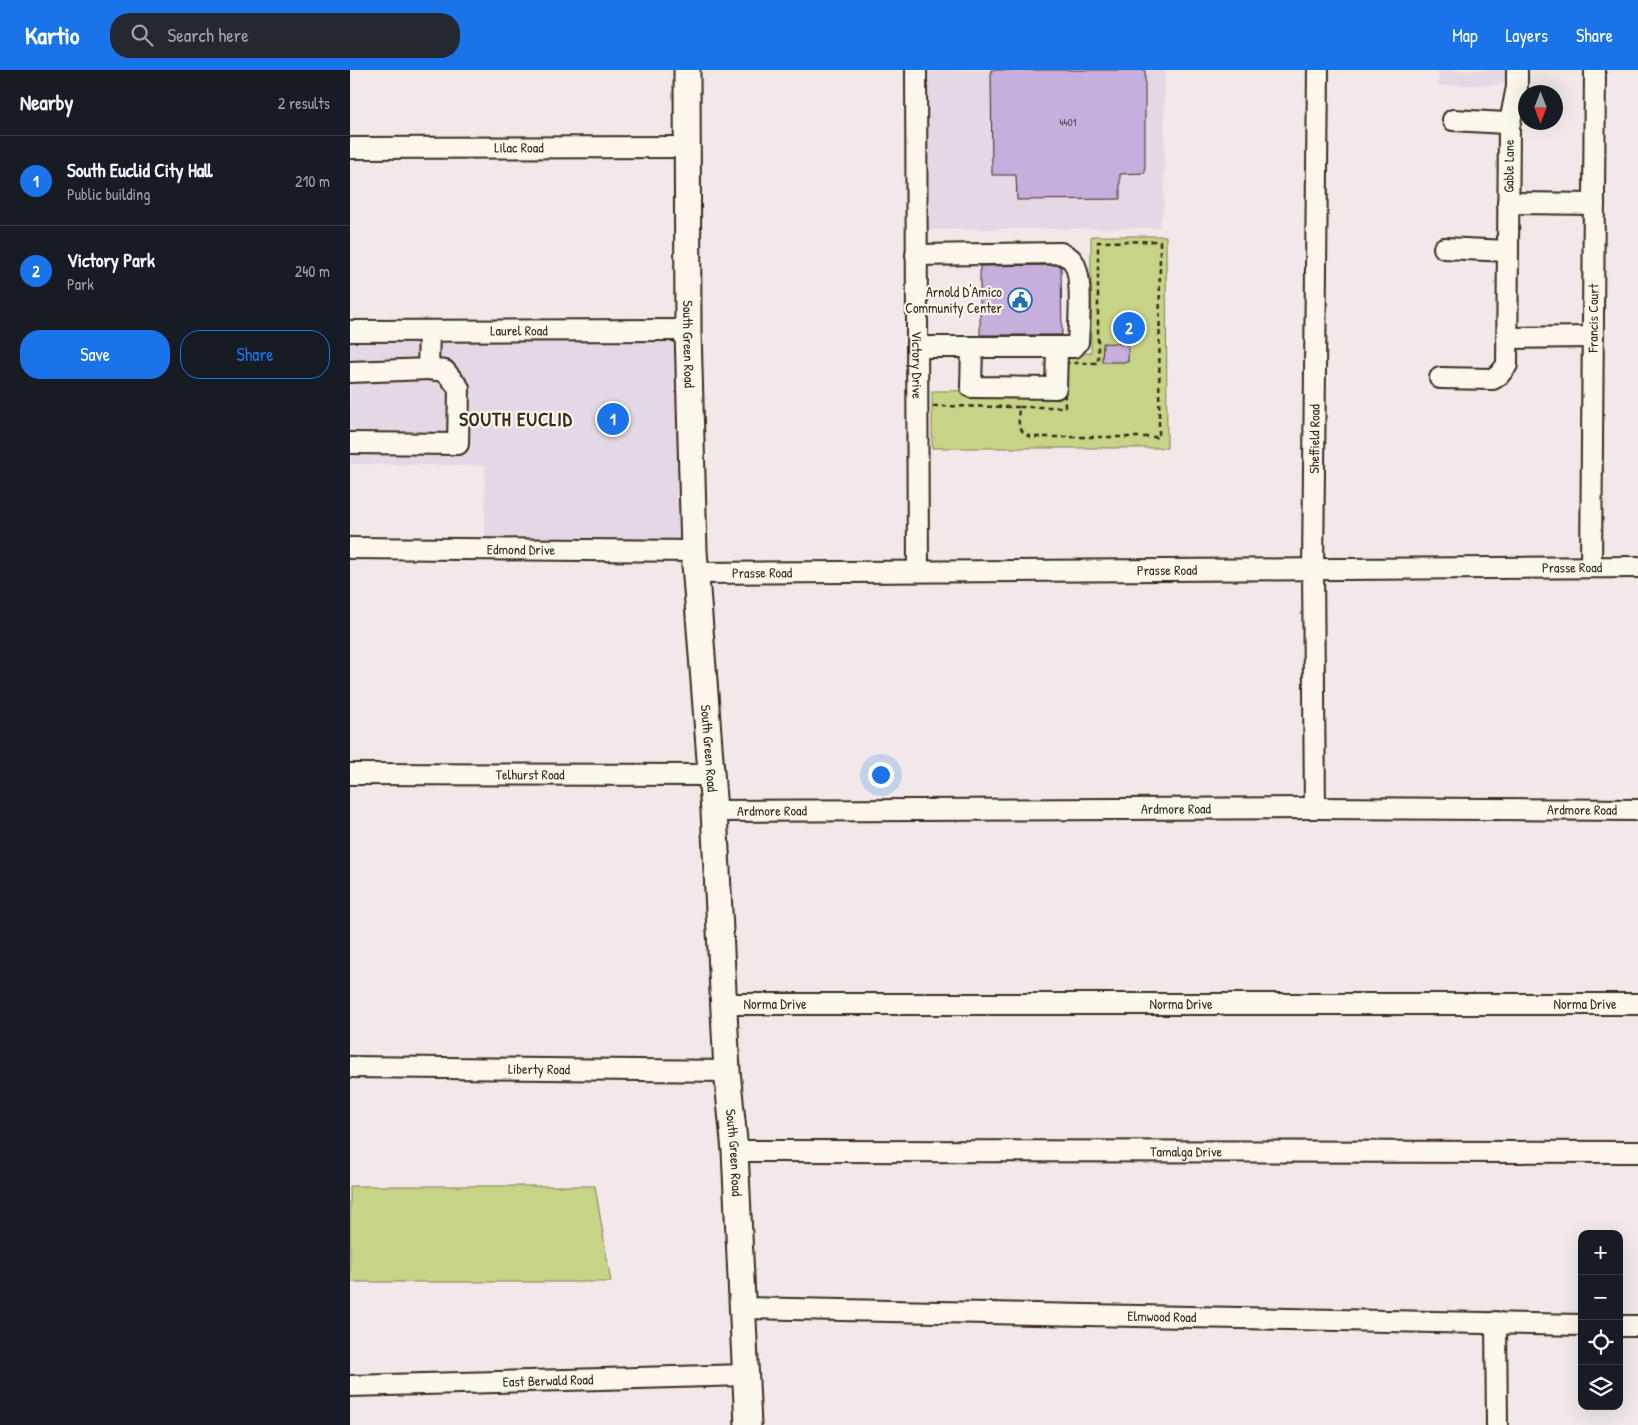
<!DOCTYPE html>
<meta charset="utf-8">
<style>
body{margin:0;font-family:"Patrick Hand",sans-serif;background:#242831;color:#f1f3f6}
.controls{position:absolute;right:15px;bottom:15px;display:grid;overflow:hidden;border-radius:10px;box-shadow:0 5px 20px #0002}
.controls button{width:45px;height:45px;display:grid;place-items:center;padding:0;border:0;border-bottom:1px solid #363941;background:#171b24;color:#f1f3f6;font:25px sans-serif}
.compass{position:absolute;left:1168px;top:15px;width:45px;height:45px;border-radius:50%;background:#171b24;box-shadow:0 5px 20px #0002;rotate:180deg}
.you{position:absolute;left:530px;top:704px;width:18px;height:18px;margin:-12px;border:4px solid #fff;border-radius:50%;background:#1a73e8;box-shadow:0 0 0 8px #1a73e833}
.badge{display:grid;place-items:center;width:32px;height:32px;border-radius:50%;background:#1a73e8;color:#fff;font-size:16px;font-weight:700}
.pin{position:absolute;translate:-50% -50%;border:2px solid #fff;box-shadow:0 1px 5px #0006}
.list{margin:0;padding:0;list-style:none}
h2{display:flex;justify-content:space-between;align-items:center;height:65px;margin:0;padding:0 20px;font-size:21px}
h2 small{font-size:16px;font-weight:400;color:#9ea1a6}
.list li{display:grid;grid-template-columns:32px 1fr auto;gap:15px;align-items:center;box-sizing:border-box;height:90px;padding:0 20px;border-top:1px solid #363941}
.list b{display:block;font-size:19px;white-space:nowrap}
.list p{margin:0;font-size:16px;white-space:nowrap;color:#9ea1a6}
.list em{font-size:16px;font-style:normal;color:#9ea1a6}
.actions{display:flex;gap:10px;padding:15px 20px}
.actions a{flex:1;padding:11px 0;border:1px solid #1a73e8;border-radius:20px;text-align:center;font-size:18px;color:#1a73e8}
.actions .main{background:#1a73e8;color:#fff}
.icon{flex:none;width:28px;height:28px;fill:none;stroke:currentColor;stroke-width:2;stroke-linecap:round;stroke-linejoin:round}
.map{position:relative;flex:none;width:1288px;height:1355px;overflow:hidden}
header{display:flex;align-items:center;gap:30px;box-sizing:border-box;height:70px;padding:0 25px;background:#1a73e8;color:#fff}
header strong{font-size:24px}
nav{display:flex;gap:28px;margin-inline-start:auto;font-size:18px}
.search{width:350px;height:45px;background:#242831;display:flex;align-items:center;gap:12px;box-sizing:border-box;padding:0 18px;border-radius:20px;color:#9ea1a6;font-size:19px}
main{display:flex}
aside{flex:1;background:#171b24}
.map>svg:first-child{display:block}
.built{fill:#e4d8e5}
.green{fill:#c7d386;stroke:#817e52}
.building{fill:#c7afdd;stroke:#3b2a1e}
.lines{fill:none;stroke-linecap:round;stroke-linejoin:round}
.minor-casing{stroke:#3b2a1e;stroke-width:24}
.major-casing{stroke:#3b2a1e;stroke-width:29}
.path{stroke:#3b2a1e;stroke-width:2.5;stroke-dasharray:5 4;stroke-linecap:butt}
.minor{stroke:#fbf7ec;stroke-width:20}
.major{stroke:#fbf7ec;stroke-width:25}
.labels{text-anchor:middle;stroke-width:4.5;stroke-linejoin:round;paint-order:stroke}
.number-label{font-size:11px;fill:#5e4b4e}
.street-label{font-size:14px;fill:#3b2a1e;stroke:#fbf7ec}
.poi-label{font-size:14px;fill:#3b2a1e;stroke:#fbf7ec;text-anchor:end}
.district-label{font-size:19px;font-weight:bold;letter-spacing:1px;fill:#3b2a1e;stroke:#fbf7ec}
</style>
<header>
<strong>Kartio</strong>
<div class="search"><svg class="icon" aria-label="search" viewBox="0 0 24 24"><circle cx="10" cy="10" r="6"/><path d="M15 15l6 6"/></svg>Search here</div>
<nav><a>Map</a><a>Layers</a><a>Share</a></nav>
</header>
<main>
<aside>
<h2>Nearby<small>2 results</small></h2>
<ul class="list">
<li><span class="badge">1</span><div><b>South Euclid City Hall</b><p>Public building</p></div><em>210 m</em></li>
<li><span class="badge">2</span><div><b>Victory Park</b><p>Park</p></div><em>240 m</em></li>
</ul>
<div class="actions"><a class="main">Save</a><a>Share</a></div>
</aside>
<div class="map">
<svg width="1288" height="1355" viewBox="0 0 1288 1355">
<rect width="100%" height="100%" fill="#f1e9e9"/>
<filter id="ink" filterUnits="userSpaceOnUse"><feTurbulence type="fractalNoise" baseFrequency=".02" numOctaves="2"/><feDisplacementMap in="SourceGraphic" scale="10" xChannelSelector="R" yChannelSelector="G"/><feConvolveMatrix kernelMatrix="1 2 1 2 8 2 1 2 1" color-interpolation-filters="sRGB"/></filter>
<g filter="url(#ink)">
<g class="built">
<path d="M566,0H815L814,134L809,158L566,160Z"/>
<path d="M1088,0H1174V14L1088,16Z"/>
<path d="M338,260L344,481L135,479V396L0,394V261Z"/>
</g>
<g class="green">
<path d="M741,166H816L817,378H582V321L712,320V283H741Z"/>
<path d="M0,1116H245L261,1212H0Z"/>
</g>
<g class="building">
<path d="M641,0H795V103L770,104V129L667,130L666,105H642Z"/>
<path d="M708,195L711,196L712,265H630V196Z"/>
<path d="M753,273L778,274V292H752Z"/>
</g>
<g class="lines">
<g class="minor-casing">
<g id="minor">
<path id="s1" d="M566,0L568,501"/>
<path d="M1159,57L1167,17V0"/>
<path id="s2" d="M0,78L338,77"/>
<path d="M1158,133L1244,134"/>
<path d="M1094,178L1158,181"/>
<path d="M566,185L711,183C714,185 719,187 721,189C734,201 729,254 728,272L724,277H567"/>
<path id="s3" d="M0,261L338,260"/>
<path d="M1157,268L1243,267"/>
<path d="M622,277L621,317L706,318L707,278"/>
<path d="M0,302L78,299L79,261"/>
<path id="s4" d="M1090,308L1143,309L1149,305L1157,295L1159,57L1155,53L1103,50"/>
<path d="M0,373L108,374L109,318L95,301L78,299"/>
<path id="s5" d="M0,478L344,481"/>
<path id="s6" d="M1241,497L1245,0"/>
<path id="s7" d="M346,503L1288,497"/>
<path id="s8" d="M0,704L360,705"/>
<path id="s9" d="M965,738L963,499L968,0"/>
<path id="s10" d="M364,741L965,738L1288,740"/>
<path id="s11" d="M373,934H1288"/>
<path id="s12" d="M0,997L377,1001"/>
<path id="s13" d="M385,1081L1288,1082"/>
<path id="s14" d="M392,1238L1232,1255"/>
<path d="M1146,1252L1147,1355"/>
<path d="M1269,1256H1288"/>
<path id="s15" d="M0,1316L396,1305"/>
</g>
</g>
<g class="major-casing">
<g id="major">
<path id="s16" d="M337,0L338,260L344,481L364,741L377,1001L385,1081L398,1355"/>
</g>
</g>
<g class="path">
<path d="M810,171L809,367H681C667,362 668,350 669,337H715L714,293H748V172Z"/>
<path d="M583,336L669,337"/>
</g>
<use href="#minor" class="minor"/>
<use href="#major" class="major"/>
</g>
</g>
<defs>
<g id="civic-ring" transform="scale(1.25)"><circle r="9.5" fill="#fbf7ec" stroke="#1f6fb2" stroke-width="1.5"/><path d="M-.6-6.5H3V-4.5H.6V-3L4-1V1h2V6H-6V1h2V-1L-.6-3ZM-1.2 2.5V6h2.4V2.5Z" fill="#1f6fb2"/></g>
</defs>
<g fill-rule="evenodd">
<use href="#civic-ring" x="670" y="230"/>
</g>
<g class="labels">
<g class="number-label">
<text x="718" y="56">4401</text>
</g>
<g class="street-label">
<text dy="5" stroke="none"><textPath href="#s2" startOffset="169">Lilac Road</textPath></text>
<text dy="5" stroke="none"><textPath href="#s4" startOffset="272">Gable Lane</textPath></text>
<text dy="5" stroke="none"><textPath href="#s6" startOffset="249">Francis Court</textPath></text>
<text dy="5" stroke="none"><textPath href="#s3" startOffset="169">Laurel Road</textPath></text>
<text dy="5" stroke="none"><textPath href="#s16" startOffset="274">South Green Road</textPath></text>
<text dy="5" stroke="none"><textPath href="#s1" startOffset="295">Victory Drive</textPath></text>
<text dy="5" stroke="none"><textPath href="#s9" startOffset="369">Sheffield Road</textPath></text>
<text dy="5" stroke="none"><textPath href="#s5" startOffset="171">Edmond Drive</textPath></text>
<text dy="5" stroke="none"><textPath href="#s7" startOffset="876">Prasse Road</textPath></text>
<text dy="5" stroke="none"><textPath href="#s7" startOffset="471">Prasse Road</textPath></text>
<text dy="5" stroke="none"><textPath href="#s7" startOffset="66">Prasse Road</textPath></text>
<text dy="5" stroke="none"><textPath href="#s16" startOffset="679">South Green Road</textPath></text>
<text dy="5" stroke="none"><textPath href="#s8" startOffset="180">Telhurst Road</textPath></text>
<text dy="5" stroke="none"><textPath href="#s10" startOffset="462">Ardmore Road</textPath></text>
<text dy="5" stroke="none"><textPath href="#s10" startOffset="868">Ardmore Road</textPath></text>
<text dy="5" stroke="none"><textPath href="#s10" startOffset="58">Ardmore Road</textPath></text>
<text dy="5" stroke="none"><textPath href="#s11" startOffset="52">Norma Drive</textPath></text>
<text dy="5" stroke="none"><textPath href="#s11" startOffset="458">Norma Drive</textPath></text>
<text dy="5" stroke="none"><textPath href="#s11" startOffset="862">Norma Drive</textPath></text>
<text dy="5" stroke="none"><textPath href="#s12" startOffset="189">Liberty Road</textPath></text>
<text dy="5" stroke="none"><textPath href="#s13" startOffset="451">Tamalga Drive</textPath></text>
<text dy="5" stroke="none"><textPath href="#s16" startOffset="1084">South Green Road</textPath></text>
<text dy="5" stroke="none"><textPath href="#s14" startOffset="420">Elmwood Road</textPath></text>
<text dy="5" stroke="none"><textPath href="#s15" startOffset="198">East Berwald Road</textPath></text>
</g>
<g class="poi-label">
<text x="652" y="227">Arnold D'Amico<tspan x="652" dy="16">Community Center</tspan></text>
</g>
<g class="district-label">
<text x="166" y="356">SOUTH EUCLID</text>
</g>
</g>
</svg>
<div class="controls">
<button>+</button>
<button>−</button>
<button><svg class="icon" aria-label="locate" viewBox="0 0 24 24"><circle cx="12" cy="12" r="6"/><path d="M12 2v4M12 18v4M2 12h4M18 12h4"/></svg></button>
<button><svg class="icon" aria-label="layers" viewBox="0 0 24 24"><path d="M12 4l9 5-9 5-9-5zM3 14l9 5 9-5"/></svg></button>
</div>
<svg class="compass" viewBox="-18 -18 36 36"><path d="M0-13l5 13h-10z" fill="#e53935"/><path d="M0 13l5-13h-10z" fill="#9ea1a6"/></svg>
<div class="you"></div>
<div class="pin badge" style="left:263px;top:349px">1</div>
<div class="pin badge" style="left:779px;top:258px">2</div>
</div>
</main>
